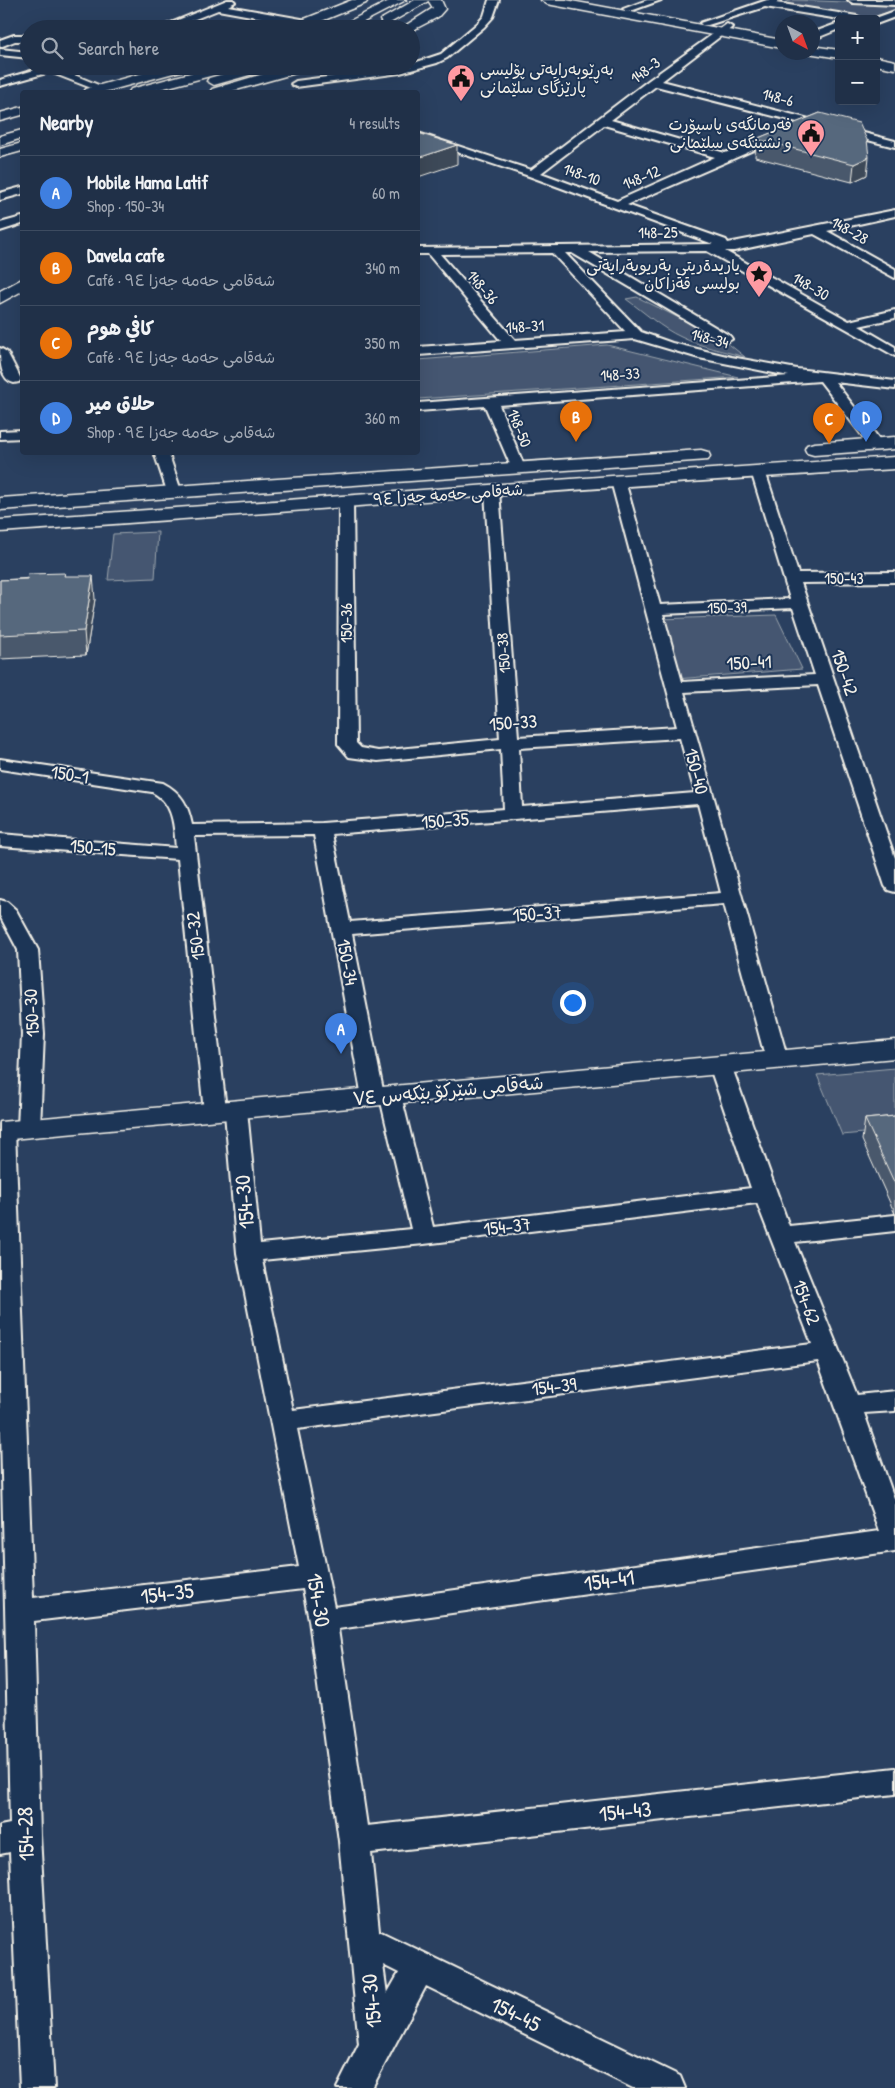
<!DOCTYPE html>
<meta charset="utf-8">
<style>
body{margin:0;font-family:"Patrick Hand","Playpen Sans Arabic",sans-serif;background:#28384f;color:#f1f3f6}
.controls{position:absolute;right:15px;top:15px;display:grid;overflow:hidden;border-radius:5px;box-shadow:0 5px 20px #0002}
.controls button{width:45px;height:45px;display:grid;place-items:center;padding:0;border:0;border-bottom:1px solid #3d4b60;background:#203048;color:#f1f3f6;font:25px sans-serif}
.compass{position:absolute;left:775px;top:15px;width:45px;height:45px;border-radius:50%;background:#203048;box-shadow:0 5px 20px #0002;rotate:139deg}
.you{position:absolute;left:572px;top:1002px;width:18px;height:18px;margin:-12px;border:4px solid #fff;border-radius:50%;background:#1a73e8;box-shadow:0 0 0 8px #1a73e833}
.badge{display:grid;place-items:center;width:32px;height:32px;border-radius:50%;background:#8c9099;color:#fff;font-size:16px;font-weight:700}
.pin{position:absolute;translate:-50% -41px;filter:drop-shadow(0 1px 2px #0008)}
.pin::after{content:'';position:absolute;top:26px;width:18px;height:15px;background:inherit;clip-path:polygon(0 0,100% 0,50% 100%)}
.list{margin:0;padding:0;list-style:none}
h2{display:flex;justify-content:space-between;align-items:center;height:65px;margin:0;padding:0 20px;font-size:21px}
h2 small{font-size:16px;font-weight:400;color:#a2a9b4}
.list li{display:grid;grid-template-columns:32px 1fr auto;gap:15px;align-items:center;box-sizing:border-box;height:75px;padding:0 20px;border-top:1px solid #3d4b60}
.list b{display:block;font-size:19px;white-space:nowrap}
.list p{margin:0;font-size:16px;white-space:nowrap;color:#a2a9b4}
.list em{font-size:16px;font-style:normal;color:#a2a9b4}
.icon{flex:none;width:28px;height:28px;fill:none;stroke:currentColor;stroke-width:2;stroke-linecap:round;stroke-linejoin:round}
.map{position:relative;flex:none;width:895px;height:2088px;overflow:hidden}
.search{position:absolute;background:#203048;box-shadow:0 5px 20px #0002;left:20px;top:20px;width:400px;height:55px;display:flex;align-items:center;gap:12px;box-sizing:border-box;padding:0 18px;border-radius:28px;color:#a2a9b4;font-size:19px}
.panel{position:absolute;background:#203048;box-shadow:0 5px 20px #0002;left:20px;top:90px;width:400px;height:365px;border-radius:5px}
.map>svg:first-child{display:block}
.green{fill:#445771;stroke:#9ca4ac}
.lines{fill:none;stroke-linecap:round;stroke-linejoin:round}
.street-casing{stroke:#f4f1e8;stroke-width:4}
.secondary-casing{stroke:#f4f1e8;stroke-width:3}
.highway-casing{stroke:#f4f1e8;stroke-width:3}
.street{fill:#1d3557;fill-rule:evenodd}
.secondary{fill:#1d3557;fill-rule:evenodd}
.highway{fill:#1d3557;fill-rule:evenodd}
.wall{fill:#4a596c;stroke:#f4f1e8}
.shaded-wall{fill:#3c4858;stroke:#f4f1e8}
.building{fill:#56677d;stroke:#f4f1e8}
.labels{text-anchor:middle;stroke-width:4;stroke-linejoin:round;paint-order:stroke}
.far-poi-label{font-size:16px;fill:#f4f1e8;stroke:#1d3557;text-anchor:end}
.far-street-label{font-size:16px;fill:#f4f1e8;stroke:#1d3557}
.street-label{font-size:19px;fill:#f4f1e8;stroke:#1d3557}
.near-street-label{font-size:22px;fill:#f4f1e8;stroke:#1d3557}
</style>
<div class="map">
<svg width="895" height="2088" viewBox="0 0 895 2088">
<rect width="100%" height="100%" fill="#2a4060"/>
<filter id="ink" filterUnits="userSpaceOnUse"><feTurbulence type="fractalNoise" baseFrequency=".02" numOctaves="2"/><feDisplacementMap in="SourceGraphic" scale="10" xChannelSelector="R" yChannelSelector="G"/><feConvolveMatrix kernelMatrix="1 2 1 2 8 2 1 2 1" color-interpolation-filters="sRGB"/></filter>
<g filter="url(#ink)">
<g class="green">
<path d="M793,0L895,4V10L866,19L781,4Z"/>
<path d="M637,297L725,341L745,357C724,351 701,347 681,337C661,328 644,312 626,299Z"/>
<path d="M607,345L738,377L418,399V360Z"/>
<path d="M158,532L155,578L108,580L113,534Z"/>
<path d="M776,615L802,669L676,679L660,619Z"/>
<path d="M895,1068V1130L842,1135L817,1075Z"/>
</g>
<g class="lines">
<g class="street-casing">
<g id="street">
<path d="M227,0H233L235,2L228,6L307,20L312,23L307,26L218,10L170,29H156Z"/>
<path d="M489,0H499L493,17L484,27L447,58L437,63L400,73L296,87L291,84L296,81L411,66V64L441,54L478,23L484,16Z"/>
<path d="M647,0H661L628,12L623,9Z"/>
<path d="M767,0H781L776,3L857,16L862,19H839L765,7L708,25H702L700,23Z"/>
<path d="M848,0H895V5L853,3Z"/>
<path d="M895,11V17L876,24V19H873Z"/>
<path d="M839,23V29L812,40V33Z"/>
<path d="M727,24L732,27L730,29L662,81L895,141V147L656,86L611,120L725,153L779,133L783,132L788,135L627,205L726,240L728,243L895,210V216L827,231L895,269V278L814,234L734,251H725L849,321L895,310V318L859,326L895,347V356L707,251L589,252L730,336L732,339L725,343L572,253H565L641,332L672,343L731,357L797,369L895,381V389L835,382L883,444L881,447H871L820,381L499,405L525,468L523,471H513L485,406L418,411V403L789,376L699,358L635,339L418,355V347L501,341L428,254H418V248L713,244L529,176L418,139V133L531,170L649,80ZM604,125L715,157L617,201L541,173ZM552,253L626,332L515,340L440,254Z"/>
<path d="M14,35H29V41H15L0,47V40Z"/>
<path d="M0,49L29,52V58L0,55Z"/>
<path d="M48,66H65L60,69L108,89L103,92L99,91L50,72L0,86V80Z"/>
<path d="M22,187V194L0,200V193Z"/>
<path d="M22,217V224L0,231V223Z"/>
<path d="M0,348L7,352L21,379L19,382L14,383C0,380 0,360 0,348Z"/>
<path d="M22,430V438L0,439V431Z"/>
<path d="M154,452H168L181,491L179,494H169L167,491Z"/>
<path d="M758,467L763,468L765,471L798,573L895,572V582L801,583L895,858V892L888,890L885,886L818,685L684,692L788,1060L785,1065L777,1067L769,1065L766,1060L724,904L352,934L383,1090L390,1088L398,1090L401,1095L433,1227L751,1188L709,1065L712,1060L720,1058L728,1060L731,1065L789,1226L895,1215V1231L795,1242L857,1395L895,1391V1411L864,1413L895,1501V1551L338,1629L367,1826L895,1768V1794L371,1853L379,1931L680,2076L685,2088H633L426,1986L372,2088H337L359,2044L339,1841L309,1620L303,1589L34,1621L40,1835L54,2088H20L10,1852L0,1854V1826L10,1824L0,1389V1124L12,1125L15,1130L33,1598L299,1567L237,1253L225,1113L223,1117L215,1119L207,1117L204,1112L178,859L0,846V834L176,848C174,826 174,803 152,792L0,769V759L163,783C182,793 188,805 192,825L322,823L504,809L501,749L378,761L349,757L338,744L339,502L341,499H351L353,502L356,743L361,748L378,751L500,739L485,491L487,488H497L499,491L518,737L677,727L611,481L613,478H623L625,481L660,605L790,599L751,471L753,468ZM793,608L815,675L682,682L663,614ZM680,738L695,793L522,807L519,748ZM698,804L721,893L350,922L332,834ZM314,835L362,1097L365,1102L373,1104L381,1102L411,1229L260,1244L247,1110L244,1105L236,1103L228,1105L226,1109L194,836ZM757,1203L812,1344L293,1410L262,1260L424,1244ZM818,1361L879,1531L334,1607L297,1429ZM383,1965L399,1973L387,1994Z"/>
<path d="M0,900L7,902L16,910L38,950L44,1034L40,1128L37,1133L29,1135L21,1133L18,1128L22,1034L18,950L0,916Z"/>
</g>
</g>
<g class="secondary-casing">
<g id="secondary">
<path d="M352,0H368L366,3L302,29H285L287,26Z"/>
<path d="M428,0H441L445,9L438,17L411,31V29H400L433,8Z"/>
<path d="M541,0H566L782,40V48L547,4Z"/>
<path d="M812,46L839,50V58L808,53L812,52Z"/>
<path d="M876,57L895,61V69L876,65Z"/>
<path d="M168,66H189L188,69L104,92H84L86,89Z"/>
<path d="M290,66H311L310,69L229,92H210L212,89Z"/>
<path d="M22,107V115L0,121V113Z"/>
<path d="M22,143V151L0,157V149Z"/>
<path d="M22,279V291L0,303V291Z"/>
<path d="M895,437V449L814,455L807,453L805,449L807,445L814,443Z"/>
<path d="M701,450L708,452L710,456L708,460L0,510V498Z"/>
<path d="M895,457V469C596,486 298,512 0,532V520C298,501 596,475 895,457Z"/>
<path d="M895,1040V1058L0,1140V1122Z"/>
</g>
</g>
<g class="highway-casing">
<g id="highway">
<path d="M391,0H406L350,29H334Z"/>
<path d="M415,0H430L390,23H382L380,20Z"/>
<path d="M216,66H238L237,69L149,92H129L131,89Z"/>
<path d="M251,66H272L271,69L214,85L207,81L209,78Z"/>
<path d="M22,130V138L0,145V136Z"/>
</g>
</g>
<use href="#street" class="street"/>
<use href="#secondary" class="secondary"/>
<use href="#highway" class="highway"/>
</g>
<g class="wall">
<path d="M820,113L867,175L852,182L755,157L756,139Z"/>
<path d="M65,576L95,599L86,655L0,659V580Z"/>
<path d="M895,1116V1214L862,1140L865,1119Z"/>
</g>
<g class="shaded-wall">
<path d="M457,145V164L418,177V158Z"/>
<path d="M869,157L867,175L852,182L854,164Z"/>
<path d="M93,576L95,599L86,655L84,631Z"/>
</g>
<g class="building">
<path d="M820,113L859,123L867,140L869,157L854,164L756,139Z"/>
<path d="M418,133L457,145L418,158Z"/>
<path d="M65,573L64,576H93L84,631L0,635V580L27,579L28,574Z"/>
<path d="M895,1116V1184L865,1119Z"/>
</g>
</g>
<defs>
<g id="civic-pin" transform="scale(1.4375)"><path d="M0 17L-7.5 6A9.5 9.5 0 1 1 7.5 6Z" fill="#ff9aa2" stroke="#1d3557"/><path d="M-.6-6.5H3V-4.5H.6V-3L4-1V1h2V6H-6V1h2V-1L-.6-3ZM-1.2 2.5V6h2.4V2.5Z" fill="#111"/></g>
<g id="sight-pin" transform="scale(1.4375)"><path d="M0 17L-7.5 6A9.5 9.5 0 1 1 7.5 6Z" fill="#ff9aa2" stroke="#1d3557"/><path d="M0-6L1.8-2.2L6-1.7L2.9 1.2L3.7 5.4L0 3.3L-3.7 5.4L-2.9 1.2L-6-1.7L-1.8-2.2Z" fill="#111"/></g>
</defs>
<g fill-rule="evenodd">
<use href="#civic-pin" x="461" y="78"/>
<use href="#civic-pin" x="811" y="133"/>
<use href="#sight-pin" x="759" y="274"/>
</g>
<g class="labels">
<g class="far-poi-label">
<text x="480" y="75" text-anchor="start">بەڕێوبەرایەتی پۆلیسی<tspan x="480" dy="18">پارێزگای سلێمانی</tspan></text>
<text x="792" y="130">فەرمانگەی پاسپۆرت<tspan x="792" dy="18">و نشینگەی سلێمانی</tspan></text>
<text x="740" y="271">ياريدةريتى بةريوبةرايةتى<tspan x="740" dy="18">بوليسى قةزاكان</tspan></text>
</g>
<g class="far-street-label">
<text transform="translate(645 70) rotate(-37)" y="6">148-3</text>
<text transform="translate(778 97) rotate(14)" y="6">148-6</text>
<text transform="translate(582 174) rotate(19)" y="6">148-10</text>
<text transform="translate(641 177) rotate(-23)" y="6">148-12</text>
<text transform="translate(850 230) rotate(29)" y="6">148-28</text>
<text transform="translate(658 232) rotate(-1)" y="6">148-25</text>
<text transform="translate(811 286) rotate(30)" y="6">148-30</text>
<text transform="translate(483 287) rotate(49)" y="6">148-36</text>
<text transform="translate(525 326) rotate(-4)" y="6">148-31</text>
<text transform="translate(710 338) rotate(14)" y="6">148-34</text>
<text transform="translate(620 374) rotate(-4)" y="6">148-33</text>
<text transform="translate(520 428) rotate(68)" y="6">148-50</text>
<text transform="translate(448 494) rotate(-4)" y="6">شەقامی حەمە جەزا ٩٤</text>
<text x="844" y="584">150-43</text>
<text transform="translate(727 607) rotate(-2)" y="6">150-39</text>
<text transform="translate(346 623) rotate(-90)" y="6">150-36</text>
<text transform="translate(503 653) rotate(-94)" y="6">150-38</text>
</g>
<g class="street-label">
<text transform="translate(749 662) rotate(-3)" y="7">150-41</text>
<text transform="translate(845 672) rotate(71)" y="7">150-42</text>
<text transform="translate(513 722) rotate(-4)" y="7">150-33</text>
<text transform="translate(697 771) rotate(75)" y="7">150-40</text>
<text transform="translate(70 774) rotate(9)" y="7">150-1</text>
<text transform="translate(445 820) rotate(-4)" y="7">150-35</text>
<text transform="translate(93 847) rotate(5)" y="7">150-15</text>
<text transform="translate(537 913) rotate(-5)" y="7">150-37</text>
<text transform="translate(195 936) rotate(-97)" y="7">150-32</text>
<text transform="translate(348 962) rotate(79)" y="7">150-34</text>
<text transform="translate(31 1013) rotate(-93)" y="7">150-30</text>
<text transform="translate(448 1090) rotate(-5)" y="7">شەقامی شێرکۆ بێکەس ٧٤</text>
<text transform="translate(507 1226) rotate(-7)" y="7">154-37</text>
<text transform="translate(807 1302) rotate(69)" y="7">154-62</text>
<text transform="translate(554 1386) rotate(-7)" y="7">154-39</text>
</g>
<g class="near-street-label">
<text transform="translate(244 1202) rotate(-95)" y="8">154-30</text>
<text transform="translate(609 1580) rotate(-8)" y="8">154-41</text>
<text transform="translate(167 1593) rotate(-7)" y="8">154-35</text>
<text transform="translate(319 1600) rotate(80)" y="8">154-30</text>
<text transform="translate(625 1811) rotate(-6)" y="8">154-43</text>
<text transform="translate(25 1834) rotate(-92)" y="8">154-28</text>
<text transform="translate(371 2001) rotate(-96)" y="8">154-30</text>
<text transform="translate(516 2014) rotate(26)" y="8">154-45</text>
</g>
</g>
</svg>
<div class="controls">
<button>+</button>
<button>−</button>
</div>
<svg class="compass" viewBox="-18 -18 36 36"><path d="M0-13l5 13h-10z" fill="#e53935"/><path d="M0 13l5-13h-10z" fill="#a2a9b4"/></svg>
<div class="you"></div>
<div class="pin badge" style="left:341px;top:1054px;background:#3f7fe0">A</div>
<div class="pin badge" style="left:576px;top:442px;background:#e8710a">B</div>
<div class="pin badge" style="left:829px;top:444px;background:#e8710a">C</div>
<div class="pin badge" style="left:866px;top:442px;background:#3f7fe0">D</div>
<div class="search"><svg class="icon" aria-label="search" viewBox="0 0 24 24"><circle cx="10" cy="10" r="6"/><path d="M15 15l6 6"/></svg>Search here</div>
<section class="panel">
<h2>Nearby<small>4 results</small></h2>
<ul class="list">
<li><span class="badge" style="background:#3f7fe0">A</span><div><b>Mobile Hama Latif</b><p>Shop · 150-34</p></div><em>60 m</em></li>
<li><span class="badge" style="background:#e8710a">B</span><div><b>Davela cafe</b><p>Café · شەقامی حەمە جەزا ٩٤</p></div><em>340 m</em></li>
<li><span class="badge" style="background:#e8710a">C</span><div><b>كافي هوم</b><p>Café · شەقامی حەمە جەزا ٩٤</p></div><em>350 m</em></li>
<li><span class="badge" style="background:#3f7fe0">D</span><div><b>حلاق میر</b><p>Shop · شەقامی حەمە جەزا ٩٤</p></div><em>360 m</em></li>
</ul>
</section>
</div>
